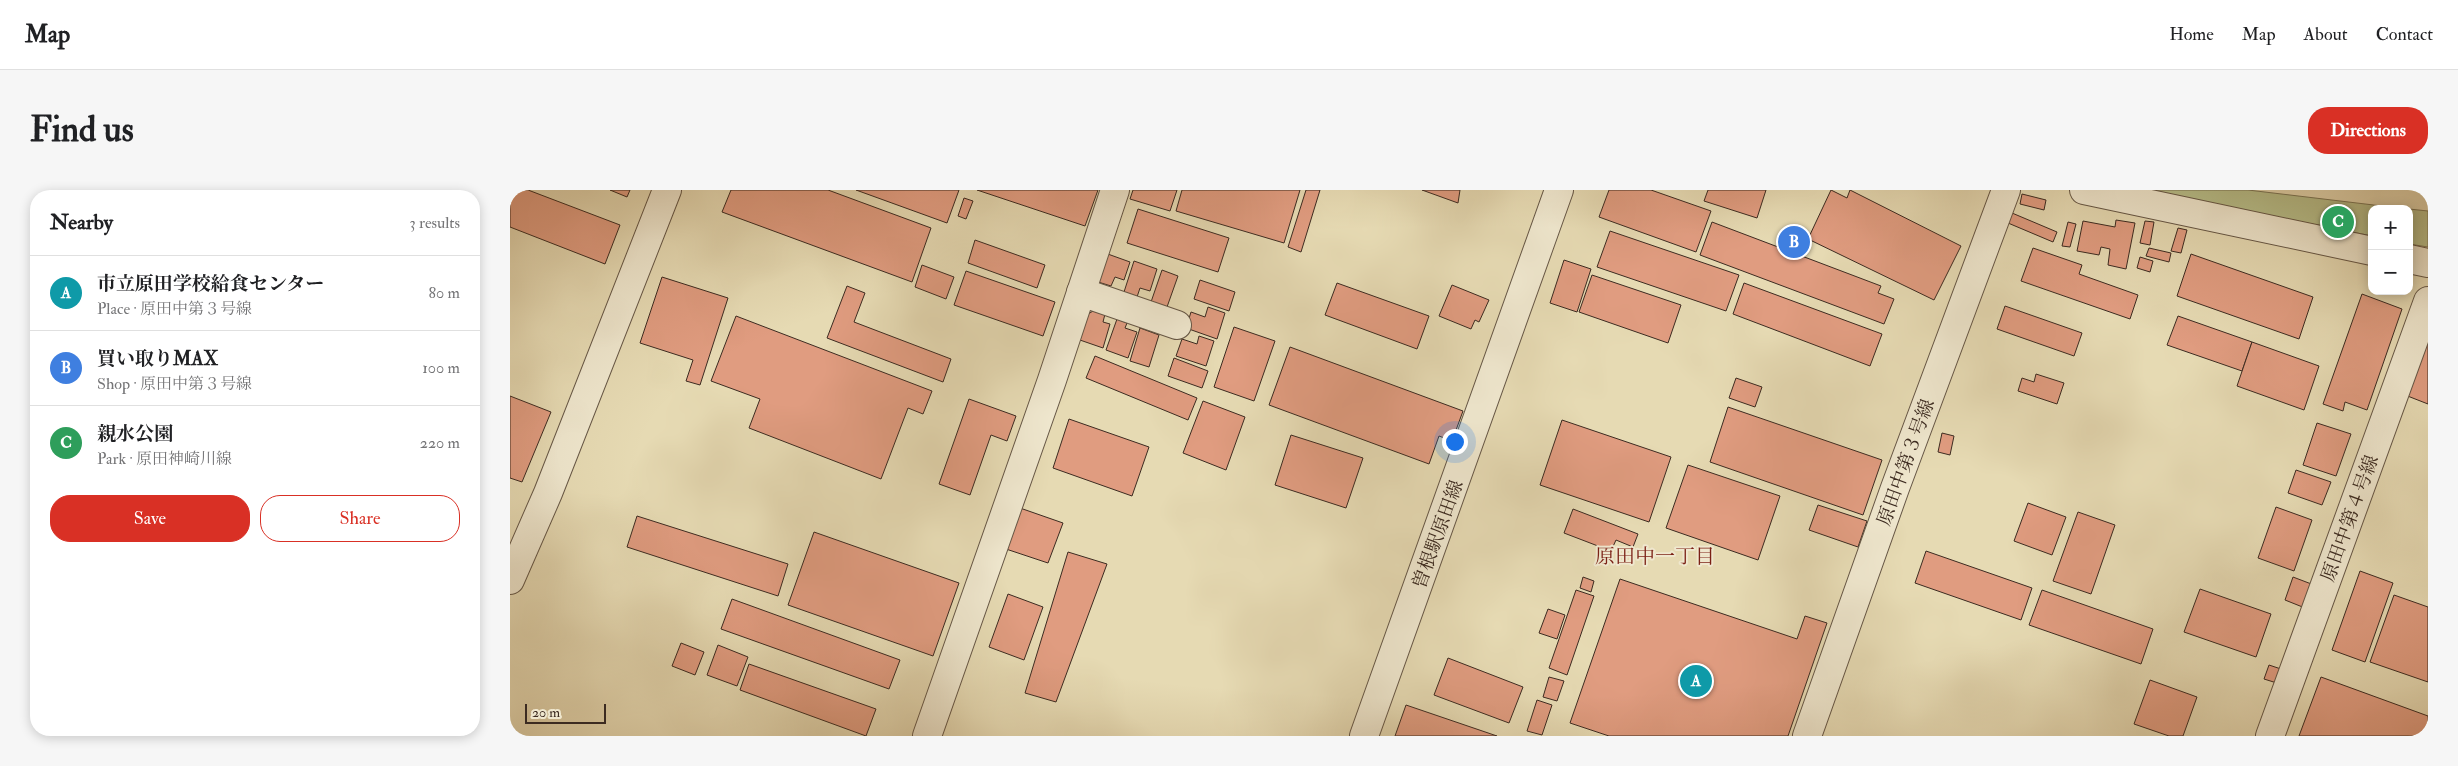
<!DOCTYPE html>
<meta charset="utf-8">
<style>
body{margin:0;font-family:"IM FELL Double Pica","Noto Serif JP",serif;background:#f6f6f6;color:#202124}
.controls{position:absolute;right:15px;top:15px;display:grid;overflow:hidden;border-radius:10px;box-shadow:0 2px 12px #0003}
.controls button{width:45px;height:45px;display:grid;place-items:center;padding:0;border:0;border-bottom:1px solid #e0e0e0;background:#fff;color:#202124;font:25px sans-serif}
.scale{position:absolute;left:15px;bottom:12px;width:81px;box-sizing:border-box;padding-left:5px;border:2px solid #3c2b21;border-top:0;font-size:14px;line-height:18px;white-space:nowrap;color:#3c2b21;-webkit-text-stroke:4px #efe7ce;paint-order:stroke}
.you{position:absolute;left:944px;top:251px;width:18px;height:18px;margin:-12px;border:4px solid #fff;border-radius:50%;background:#1a73e8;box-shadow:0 0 0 8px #1a73e833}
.badge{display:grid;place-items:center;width:32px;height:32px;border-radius:50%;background:#d93025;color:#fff;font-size:16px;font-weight:700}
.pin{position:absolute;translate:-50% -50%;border:2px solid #fff;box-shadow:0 1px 5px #0006}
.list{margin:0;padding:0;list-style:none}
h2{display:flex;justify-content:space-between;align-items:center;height:65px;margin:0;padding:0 20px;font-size:21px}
h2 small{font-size:16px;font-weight:400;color:#757577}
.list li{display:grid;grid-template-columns:32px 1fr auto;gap:15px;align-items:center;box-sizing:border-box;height:75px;padding:0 20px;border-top:1px solid #e0e0e0}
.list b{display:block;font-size:19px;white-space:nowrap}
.list p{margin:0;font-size:16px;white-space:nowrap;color:#757577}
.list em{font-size:16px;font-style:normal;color:#757577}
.actions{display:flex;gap:10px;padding:15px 20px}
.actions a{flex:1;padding:11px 0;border:1px solid #d93025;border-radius:20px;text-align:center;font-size:18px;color:#d93025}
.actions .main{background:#d93025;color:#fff}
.map{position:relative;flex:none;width:1918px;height:546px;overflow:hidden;border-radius:20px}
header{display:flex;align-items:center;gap:30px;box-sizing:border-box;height:70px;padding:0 25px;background:#fff;border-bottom:1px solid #e0e0e0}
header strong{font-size:24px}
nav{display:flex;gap:28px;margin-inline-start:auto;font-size:18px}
.intro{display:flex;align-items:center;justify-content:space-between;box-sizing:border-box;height:120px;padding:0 30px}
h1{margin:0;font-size:35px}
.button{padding:12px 22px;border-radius:20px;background:#d93025;color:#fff;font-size:18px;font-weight:700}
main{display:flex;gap:30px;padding:0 30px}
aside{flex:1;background:#fff;border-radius:20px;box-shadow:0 2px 12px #0003}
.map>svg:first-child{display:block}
.park{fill:#b7bf8b;stroke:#7a7556}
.building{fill:#e09c80;stroke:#3c2b21}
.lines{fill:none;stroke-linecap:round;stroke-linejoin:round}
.minor-casing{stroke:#665746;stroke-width:30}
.minor{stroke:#efe7ce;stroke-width:28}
.labels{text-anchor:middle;stroke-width:4;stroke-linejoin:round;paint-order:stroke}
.street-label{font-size:19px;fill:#3c2b21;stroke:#efe7ce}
.neighbourhood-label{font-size:20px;fill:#7a1f14;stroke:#efe7ce}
</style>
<header>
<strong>Map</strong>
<nav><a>Home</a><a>Map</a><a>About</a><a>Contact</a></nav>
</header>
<div class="intro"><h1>Find us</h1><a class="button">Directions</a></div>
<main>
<aside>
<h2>Nearby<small>3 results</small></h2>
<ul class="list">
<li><span class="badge" style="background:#0f9aa8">A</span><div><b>市立原田学校給食センター</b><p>Place · 原田中第３号線</p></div><em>80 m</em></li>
<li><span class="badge" style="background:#3f7fe0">B</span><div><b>買い取りMAX</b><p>Shop · 原田中第３号線</p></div><em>100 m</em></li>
<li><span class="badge" style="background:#2e9e5b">C</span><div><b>親水公園</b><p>Park · 原田神崎川線</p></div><em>220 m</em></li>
</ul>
<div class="actions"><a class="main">Save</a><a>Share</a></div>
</aside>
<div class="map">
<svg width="1918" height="546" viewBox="0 0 1918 546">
<rect width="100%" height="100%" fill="#e6dab3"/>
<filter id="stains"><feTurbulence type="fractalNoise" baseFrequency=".004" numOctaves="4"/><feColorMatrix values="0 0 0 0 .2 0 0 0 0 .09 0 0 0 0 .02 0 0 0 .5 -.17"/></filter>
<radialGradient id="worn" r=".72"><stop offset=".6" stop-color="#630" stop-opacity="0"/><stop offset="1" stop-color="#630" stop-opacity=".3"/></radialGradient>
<g class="park">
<path d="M1632,0H1738L1897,19H1862V46Z"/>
<path d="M1899,19L1918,21V57L1899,54Z"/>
</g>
<g class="building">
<path d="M0,0H18L110,35L95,74L0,37Z"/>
<path d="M100,0H120L117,7Z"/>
<path d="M221,0H318L421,38L402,92L212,22Z"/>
<path d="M346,0H449L437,33Z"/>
<path d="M467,0H588L575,36Z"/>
<path d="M623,0H667L660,21L620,9Z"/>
<path d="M672,0H790L774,53L666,21Z"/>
<path d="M796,0H810L791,62L778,57Z"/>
<path d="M912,0H950L948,13Z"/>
<path d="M1099,0H1141L1201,21L1186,62L1089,27Z"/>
<path d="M1198,0H1256L1247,28L1194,11Z"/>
<path d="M1321,0L1337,8L1340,0L1451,56L1424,110L1298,49Z"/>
<path d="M1512,4L1536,10L1534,20L1510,14Z"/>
<path d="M454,8L463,11L456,29L448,26Z"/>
<path d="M628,19L719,48L708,82L617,53Z"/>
<path d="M1502,23L1547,42L1543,52L1498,33Z"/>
<path d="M1606,30L1625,33L1616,79L1598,75L1600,59L1591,57L1589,65L1567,61L1573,31L1605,37Z"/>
<path d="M1635,31L1644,32L1640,55L1630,53Z"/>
<path d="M1202,32L1371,96L1368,103L1384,109L1374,134L1190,65Z"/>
<path d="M1558,32L1566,34L1560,57L1552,56Z"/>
<path d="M1668,38L1677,40L1671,63L1661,61Z"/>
<path d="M1100,41L1229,85L1216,121L1087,77Z"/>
<path d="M465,50L535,75L527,98L458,73Z"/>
<path d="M1523,58L1572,75L1569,84L1628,105L1620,129L1511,91Z"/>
<path d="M1639,58L1661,63L1659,72L1636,66Z"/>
<path d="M595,63L620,72L614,90L605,87L601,96L585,91Z"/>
<path d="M1681,64L1803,107L1789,149L1667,106Z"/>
<path d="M1630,67L1643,71L1640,82L1627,78Z"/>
<path d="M1054,70L1081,79L1067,122L1040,113Z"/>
<path d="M624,71L647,79L640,101L630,98L627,107L614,102Z"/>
<path d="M412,75L444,87L436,109L405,97Z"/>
<path d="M652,80L668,86L657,117L641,112Z"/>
<path d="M456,81L545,112L533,146L444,115Z"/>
<path d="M1082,85L1171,115L1158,153L1069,122Z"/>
<path d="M152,87L218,108L190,195L176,191L183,170L130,153Z"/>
<path d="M690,90L725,102L719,121L684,109Z"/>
<path d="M827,93L919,126L907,159L815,125Z"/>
<path d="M1234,93L1372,144L1360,176L1223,124Z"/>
<path d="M942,95L979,110L969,132L965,130L961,139L929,126Z"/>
<path d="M337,96L355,103L344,132L441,169L433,192L317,148Z"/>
<path d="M1852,104L1892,119L1857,220L1835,212L1833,221L1813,214Z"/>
<path d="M1495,116L1572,143L1564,166L1487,139Z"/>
<path d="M698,117L715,123L707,149L676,138L681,122L695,127Z"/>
<path d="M583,121L595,124L593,132L600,134L593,158L567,149L575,126Z"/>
<path d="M226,126L422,201L413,224L398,218L371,289L239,238L250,209L201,191Z"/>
<path d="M1668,126L1742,152L1732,181L1657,155Z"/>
<path d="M607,129L617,133L615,138L627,142L618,168L596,160Z"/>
<path d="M724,137L765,151L744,211L704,197Z"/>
<path d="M630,138L649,145L639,177L620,171Z"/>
<path d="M1918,142V214L1895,205Z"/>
<path d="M689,146L704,151L696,176L666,166L672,149L687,154Z"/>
<path d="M1742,152L1809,176L1794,220L1727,196Z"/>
<path d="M780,157L953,221L942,251L929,246L919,274L759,215Z"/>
<path d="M585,166L687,208L678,230L576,188Z"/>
<path d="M664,168L698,181L692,198L658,186Z"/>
<path d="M1526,184L1554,193L1547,214L1508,201L1512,188L1524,192Z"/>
<path d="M1226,188L1252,197L1245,217L1219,208Z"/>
<path d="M0,206L41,222L12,292L0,288Z"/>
<path d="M459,209L506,226L497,251L481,245L460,305L429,294Z"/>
<path d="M693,211L735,227L716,280L673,263Z"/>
<path d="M1218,217L1372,270L1353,325L1200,272Z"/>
<path d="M559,229L639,257L622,306L543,278Z"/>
<path d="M1052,230L1161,267L1139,332L1030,295Z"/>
<path d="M1807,233L1841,244L1826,286L1793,275Z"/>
<path d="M1432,243L1444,246L1440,265L1428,262Z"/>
<path d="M781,245L853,268L836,318L765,295Z"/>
<path d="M1178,275L1270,306L1248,370L1156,338Z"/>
<path d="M1786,280L1821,292L1812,315L1778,303Z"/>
<path d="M1518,313L1556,327L1542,365L1504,351Z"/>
<path d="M1308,315L1357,331L1348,357L1299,340Z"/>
<path d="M1766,317L1802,330L1784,381L1748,368Z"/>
<path d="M510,318L553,333L538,373L496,359Z"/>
<path d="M1063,319L1128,344L1123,357L1106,350L1101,361L1054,343Z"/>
<path d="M1568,322L1605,335L1581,404L1543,391Z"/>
<path d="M127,326L278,374L268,406L117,357Z"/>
<path d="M304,342L449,393L423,466L278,415Z"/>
<path d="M1416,361L1522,398L1511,430L1405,393Z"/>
<path d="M558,362L597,374L546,512L515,503Z"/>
<path d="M1850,381L1883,393L1855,472L1822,460Z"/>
<path d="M1073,387L1084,391L1081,402L1070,398Z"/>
<path d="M1783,387L1804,395L1795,418L1775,410Z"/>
<path d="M1110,389L1287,449L1295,426L1317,433L1278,546H1099L1060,533Z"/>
<path d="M1690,399L1761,424L1746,467L1674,442Z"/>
<path d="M1066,400L1084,406L1057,485L1039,478Z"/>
<path d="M1532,400L1643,439L1631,474L1519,435Z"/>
<path d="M498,404L533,417L514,470L479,457Z"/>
<path d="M1884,405L1918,417V492L1860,472Z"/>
<path d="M222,409L390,470L379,499L211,439Z"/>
<path d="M1038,419L1055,425L1047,449L1029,443Z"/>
<path d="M171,453L194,462L185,485L162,476Z"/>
<path d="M208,455L238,467L227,496L197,485Z"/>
<path d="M938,468L1013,497L999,533L924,505Z"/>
<path d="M239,474L366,519L356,546L230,500Z"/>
<path d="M1759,475L1774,480L1770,494L1754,489Z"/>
<path d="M1039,487L1054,491L1047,511L1033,507Z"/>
<path d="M1811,487L1918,526V546H1789Z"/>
<path d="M1640,490L1687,507L1673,546H1659L1624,534Z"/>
<path d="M1027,510L1042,515L1032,545L1017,541Z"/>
<path d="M896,515L987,546H885Z"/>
</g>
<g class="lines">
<g class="minor-casing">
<g id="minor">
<path d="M1574,0L1862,61"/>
<path d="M1899,69L1918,73"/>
<path d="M571,102L667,135"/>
<path d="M0,390L38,303L157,0"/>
<path d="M417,546L542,190L605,0"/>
<path d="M854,546L1049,0"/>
<path d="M1297,546L1385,298L1496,0"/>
<path d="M1760,546L1918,111"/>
</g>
</g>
<use href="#minor" class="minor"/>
</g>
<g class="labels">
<g class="street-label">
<text transform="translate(1395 272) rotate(-70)" y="7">原田中第３号線</text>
<text transform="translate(1839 328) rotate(-70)" y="7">原田中第４号線</text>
<text transform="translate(927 344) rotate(-70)" y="7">曽根駅原田線</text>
</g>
<g class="neighbourhood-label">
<text x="1145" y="373">原田中一丁目</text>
</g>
</g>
<rect width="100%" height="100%" filter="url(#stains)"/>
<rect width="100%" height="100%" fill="url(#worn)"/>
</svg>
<div class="controls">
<button>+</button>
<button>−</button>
</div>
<div class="scale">20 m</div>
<div class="you"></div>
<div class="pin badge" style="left:1186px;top:491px;background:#0f9aa8">A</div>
<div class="pin badge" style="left:1284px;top:52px;background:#3f7fe0">B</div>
<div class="pin badge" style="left:1828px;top:32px;background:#2e9e5b">C</div>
</div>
</main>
